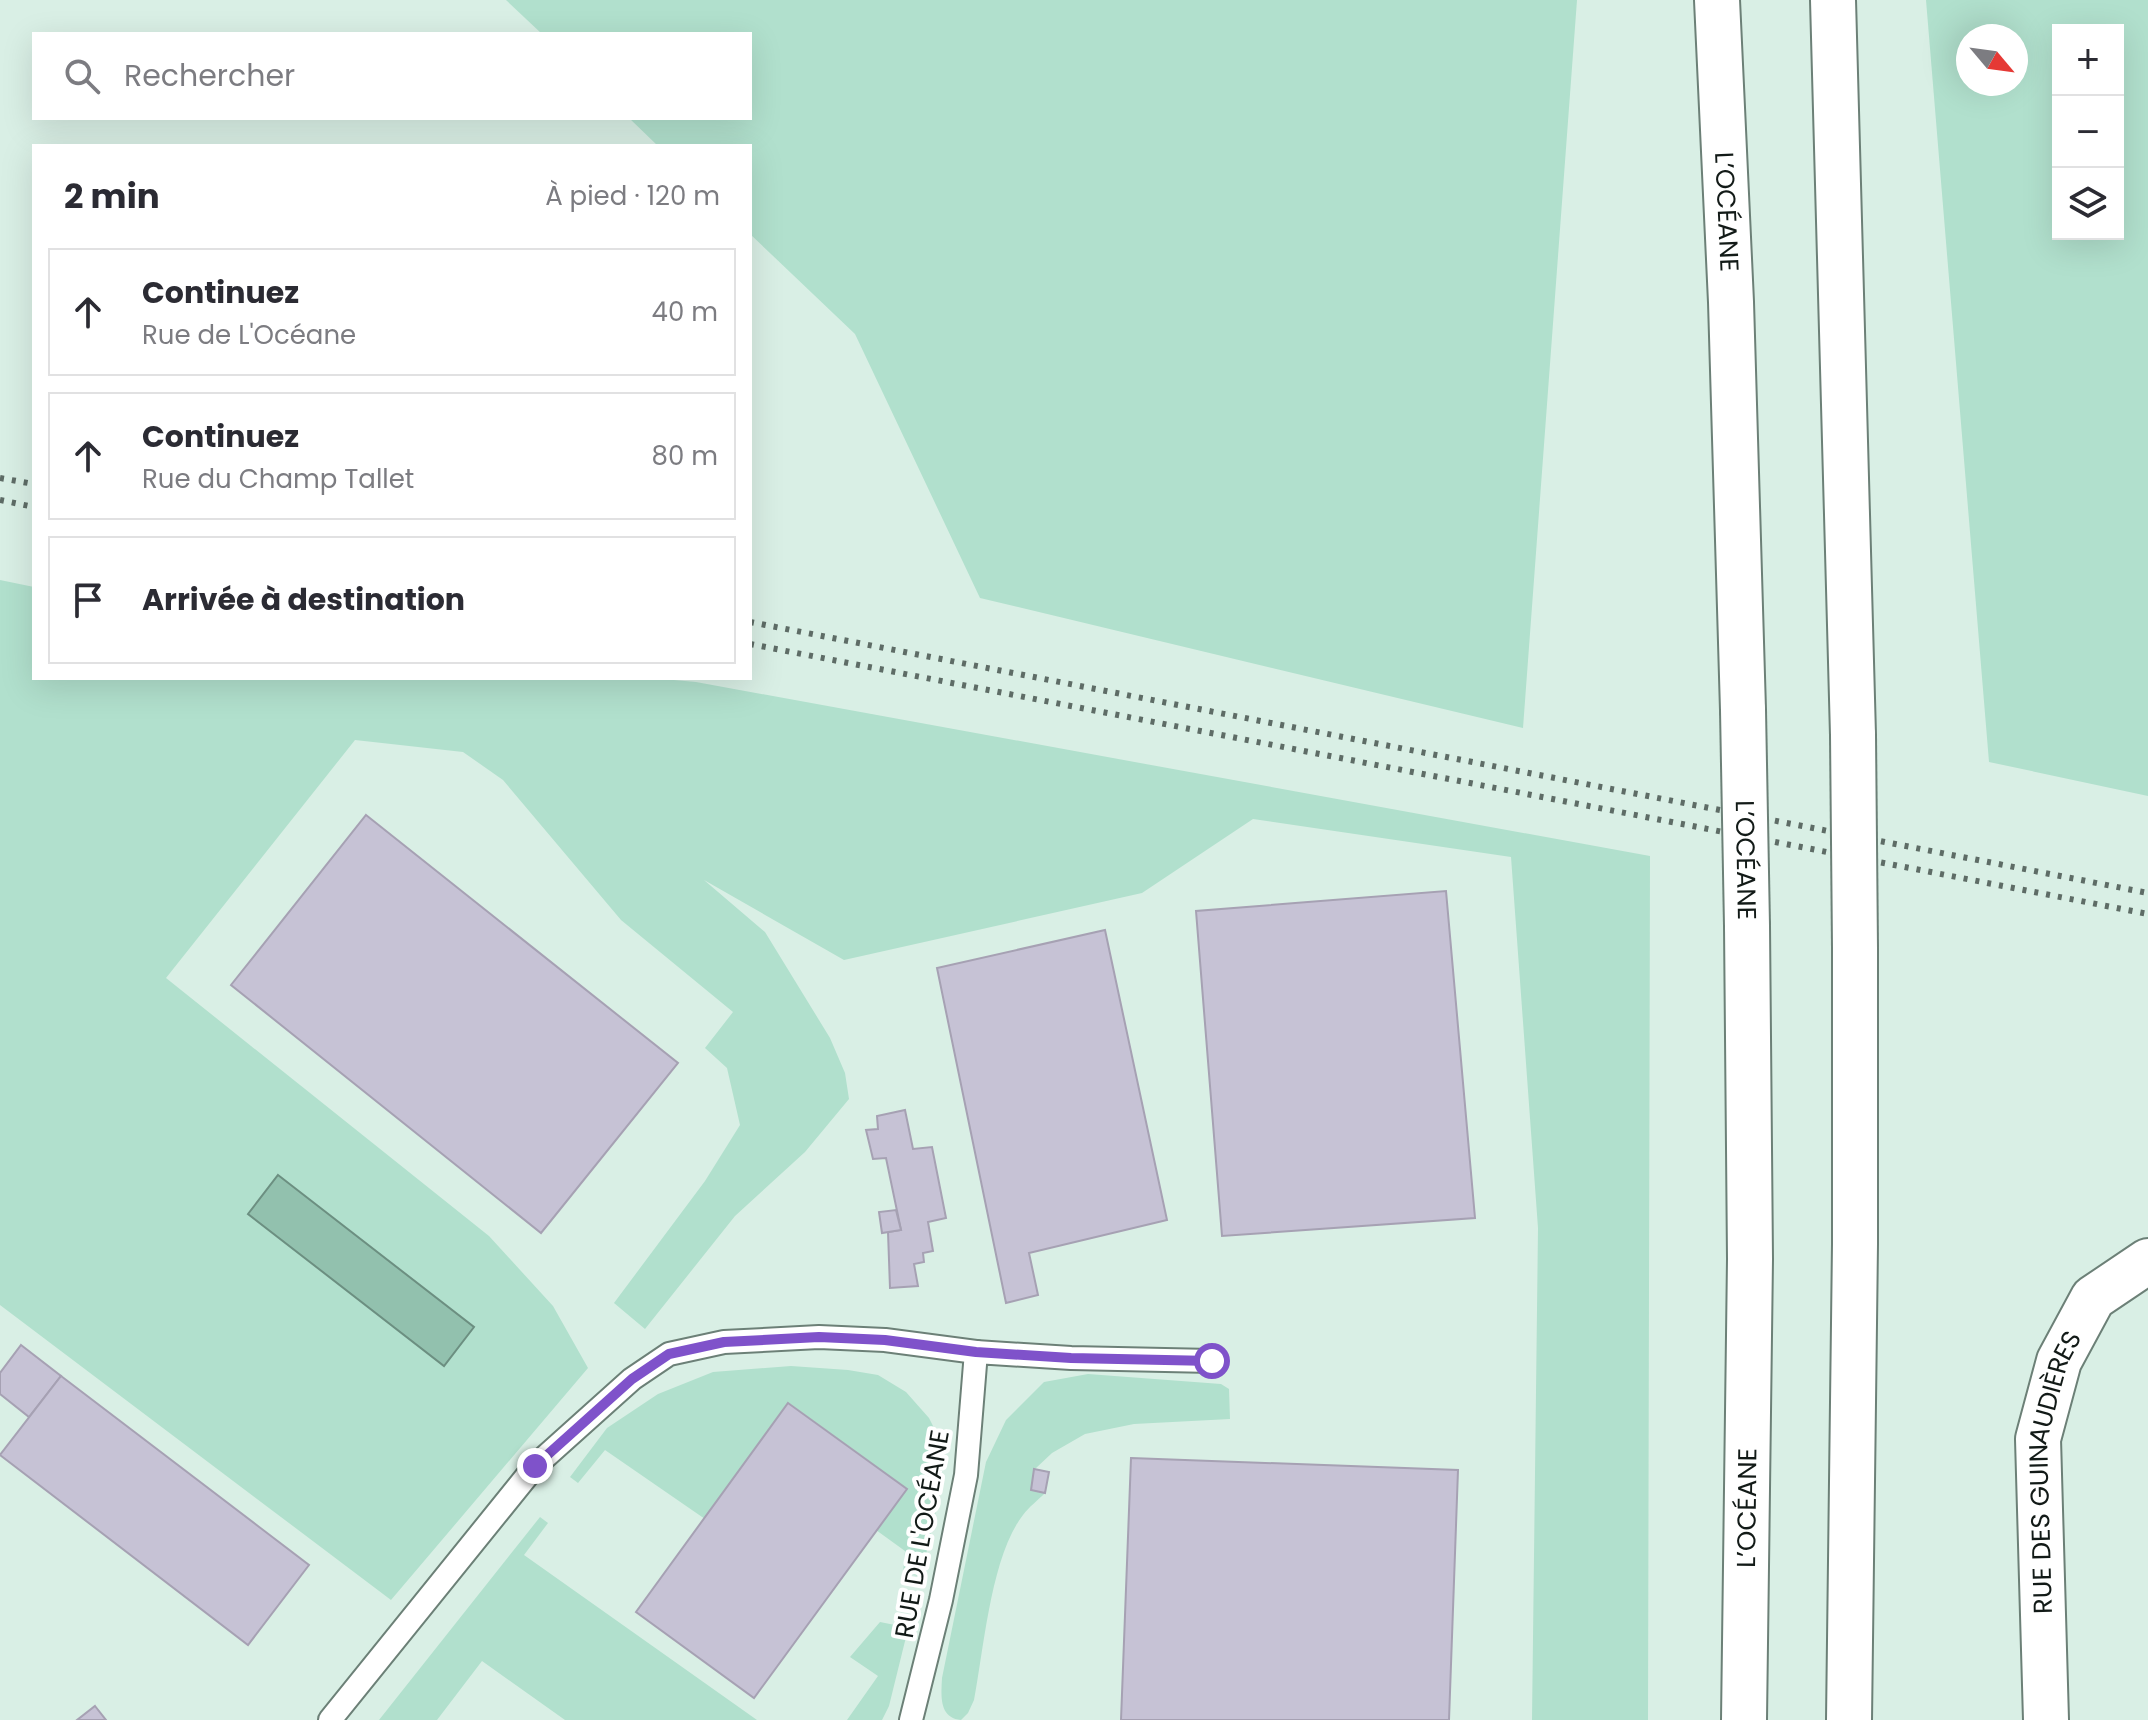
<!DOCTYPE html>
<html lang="fr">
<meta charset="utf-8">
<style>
body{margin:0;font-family:Poppins,sans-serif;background:#f2f2f3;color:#2b2b33}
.controls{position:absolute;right:24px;top:24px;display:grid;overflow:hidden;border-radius:0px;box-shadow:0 8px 32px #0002}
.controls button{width:72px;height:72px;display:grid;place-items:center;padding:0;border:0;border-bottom:2px solid #e1e1e2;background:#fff;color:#2b2b33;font:40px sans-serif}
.compass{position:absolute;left:1956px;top:24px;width:72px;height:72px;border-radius:50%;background:#fff;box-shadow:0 8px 32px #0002;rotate:119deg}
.stop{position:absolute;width:24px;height:24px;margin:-18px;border:6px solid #7f52ca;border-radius:50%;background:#fff}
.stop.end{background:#7f52ca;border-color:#fff;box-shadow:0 2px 8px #0008}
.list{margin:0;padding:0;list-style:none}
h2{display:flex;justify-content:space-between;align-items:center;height:104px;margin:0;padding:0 32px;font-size:34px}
h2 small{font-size:26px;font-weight:400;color:#7c7c81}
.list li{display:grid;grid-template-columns:52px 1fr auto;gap:24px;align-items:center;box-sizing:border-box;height:128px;margin:0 16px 16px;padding:0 16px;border:2px solid #e1e1e2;border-radius:0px}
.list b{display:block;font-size:30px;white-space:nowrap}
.list p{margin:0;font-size:26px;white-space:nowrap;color:#7c7c81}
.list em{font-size:26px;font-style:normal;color:#7c7c81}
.icon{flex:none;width:44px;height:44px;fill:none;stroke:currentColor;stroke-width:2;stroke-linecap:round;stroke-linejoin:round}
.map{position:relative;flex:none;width:2148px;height:1720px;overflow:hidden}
.search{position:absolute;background:#fff;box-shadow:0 8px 32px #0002;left:32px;top:32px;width:720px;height:88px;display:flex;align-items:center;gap:20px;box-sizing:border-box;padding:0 28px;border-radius:0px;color:#7c7c81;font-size:30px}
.panel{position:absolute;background:#fff;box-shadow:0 8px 32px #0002;left:32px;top:144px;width:720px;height:536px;border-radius:0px}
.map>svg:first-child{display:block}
.green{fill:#b1e0cd;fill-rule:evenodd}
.water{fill:#92c1ae;stroke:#6c8f81;stroke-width:2}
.building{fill:#c6c2d5;stroke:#a6a1b3;stroke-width:2}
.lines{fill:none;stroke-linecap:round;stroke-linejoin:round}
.lane-casing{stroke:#6c8077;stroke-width:26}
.street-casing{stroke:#6c8077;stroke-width:48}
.highway-casing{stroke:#6c8077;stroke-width:48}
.lane{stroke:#fff;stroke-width:22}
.street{stroke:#fff;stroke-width:44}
.highway{stroke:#fff;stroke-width:44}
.rail{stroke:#5e6c66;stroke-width:6;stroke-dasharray:4 8;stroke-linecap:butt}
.highway-bridge-casing{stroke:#6c8077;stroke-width:48;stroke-linecap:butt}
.highway-bridge{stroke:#fff;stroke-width:44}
.route{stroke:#7f52ca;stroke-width:10}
.labels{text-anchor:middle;stroke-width:8;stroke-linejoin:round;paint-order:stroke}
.street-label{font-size:26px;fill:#121a17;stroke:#fff}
</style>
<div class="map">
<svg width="2148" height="1720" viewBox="0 0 2148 1720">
<rect width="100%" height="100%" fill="#d9efe5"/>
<g class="green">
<path d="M506,0H1577L1523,728L980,598L855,334L750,234V146H658L629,118H750V34H542Z"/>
<path d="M1926,0H2148V796L1989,762ZM2118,30V234H2058V30ZM1968,36H2016V84H1968Z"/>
<path d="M0,580L34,587V678H652L696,682L1650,856L1648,1720H1532L1538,1228L1511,857L1253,819L1142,893L844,960L704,880L765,932L830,1038L845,1073L849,1099L805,1152L735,1216L645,1329L614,1303L705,1181L740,1125L727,1068L705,1048L733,1012L621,920L503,780L463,752L355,740L166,978L489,1236L553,1306L588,1368L391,1600L0,1305Z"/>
<path d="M791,1366L848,1370L878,1375L906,1392L929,1418L940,1440L942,1485L921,1576L903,1574L905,1551L876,1530L906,1488L789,1403L705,1519L605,1450L578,1483L570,1477L607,1428L658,1394L713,1372Z"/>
<path d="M1088,1374L1221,1384L1229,1389L1230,1419L1134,1424L1085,1434L1052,1453L1035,1469L1031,1490L1045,1493C1038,1500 1029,1507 1023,1515C991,1556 984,1648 974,1700L968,1713L961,1720C939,1718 941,1696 942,1678L986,1462L1006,1420L1044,1382Z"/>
<path d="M540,1517L548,1523L524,1555L757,1720H565L482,1661L437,1720H379Z"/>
<path d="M880,1622L900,1626L906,1637L889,1706L882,1720H847L878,1676L850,1657Z"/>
</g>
<path class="water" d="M278,1175L474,1327L444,1366L248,1214Z"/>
<g class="building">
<path d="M366,815L678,1063L541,1233L231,985Z"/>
<path d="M1446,891L1475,1218L1222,1236L1196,911Z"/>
<path d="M1105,930L1167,1220L1029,1253L1038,1295L1006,1303L937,968Z"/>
<path d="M905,1110L913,1149L932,1147L946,1218L928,1222L933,1251L923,1253L924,1262L914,1264L918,1286L890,1288L888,1232L901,1230L886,1158L873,1159L866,1130L878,1129L877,1116Z"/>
<path d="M896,1210L901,1230L882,1233L879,1212Z"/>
<path d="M21,1345L61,1376L29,1417L0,1394V1373Z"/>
<path d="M61,1376L309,1565L248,1645L0,1455Z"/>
<path d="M788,1403L907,1489L754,1698L636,1612Z"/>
<path d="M1131,1458L1458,1470L1449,1720H1121Z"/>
<path d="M1034,1469L1049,1472L1045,1493L1031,1490Z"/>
<path d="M95,1706L106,1720H77Z"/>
</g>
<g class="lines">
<g class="lane-casing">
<g id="lane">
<path d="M330,1720L535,1466L632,1379L669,1354L724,1342L819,1337L885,1340L976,1352"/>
<path d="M911,1720L941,1600L966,1475L976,1352L1071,1358L1212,1361"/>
</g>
</g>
<g class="street-casing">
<g id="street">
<path id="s1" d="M2046,1720L2038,1439L2059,1361L2093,1298L2148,1261"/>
</g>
</g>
<g class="highway-casing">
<g id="highway">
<path id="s2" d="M1717,0L1731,302L1743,710"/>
<path d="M1833,0L1853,735"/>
<path id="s3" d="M1744,1720L1750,1259L1747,926"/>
<path d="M1849,1720L1855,1244V948"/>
</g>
</g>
<use href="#lane" class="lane"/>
<use href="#street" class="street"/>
<use href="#highway" class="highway"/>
<g class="rail">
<path d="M0,478L34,484"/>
<path d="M0,500L34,507"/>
<path d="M750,622L2148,893"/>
<path d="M750,644L2148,914"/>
</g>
<g class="highway-bridge-casing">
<g id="highway-bridge">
<path id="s4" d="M1743,710L1747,926"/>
<path d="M1853,735L1855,948"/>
</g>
</g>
<use href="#highway-bridge" class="highway-bridge"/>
</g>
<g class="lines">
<path class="route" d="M535,1466L632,1379L669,1354L724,1342L819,1337L885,1340L976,1352L1071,1358L1212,1361"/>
</g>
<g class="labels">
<g class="street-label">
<text dy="9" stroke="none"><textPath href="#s2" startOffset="212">L’OCÉANE</textPath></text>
<text dy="9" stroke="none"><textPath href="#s4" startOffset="150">L’OCÉANE</textPath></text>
<text dy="9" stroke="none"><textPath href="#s1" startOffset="250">RUE DES GUINAUDIÈRES</textPath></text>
<text dy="9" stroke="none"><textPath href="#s3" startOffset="212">L’OCÉANE</textPath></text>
<text transform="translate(922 1534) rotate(-80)" y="9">RUE DE L'OCÉANE</text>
</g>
</g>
</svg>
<div class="controls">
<button>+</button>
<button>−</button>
<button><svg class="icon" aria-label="layers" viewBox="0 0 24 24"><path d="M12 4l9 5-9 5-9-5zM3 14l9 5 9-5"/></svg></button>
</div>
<svg class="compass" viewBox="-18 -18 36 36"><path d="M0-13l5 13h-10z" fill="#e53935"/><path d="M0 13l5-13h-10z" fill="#7c7c81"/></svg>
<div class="stop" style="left:1212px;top:1361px"></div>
<div class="stop end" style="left:535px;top:1466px"></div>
<div class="search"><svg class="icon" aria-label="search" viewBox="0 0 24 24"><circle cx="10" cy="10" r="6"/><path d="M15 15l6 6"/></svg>Rechercher</div>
<section class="panel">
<h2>2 min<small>À pied · 120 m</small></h2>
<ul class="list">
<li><svg class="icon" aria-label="ahead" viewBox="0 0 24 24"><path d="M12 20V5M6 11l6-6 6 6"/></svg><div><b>Continuez</b><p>Rue de L'Océane</p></div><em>40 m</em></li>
<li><svg class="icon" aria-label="ahead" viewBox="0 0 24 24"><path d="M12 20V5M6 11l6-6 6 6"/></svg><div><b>Continuez</b><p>Rue du Champ Tallet</p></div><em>80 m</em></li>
<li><svg class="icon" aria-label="arrive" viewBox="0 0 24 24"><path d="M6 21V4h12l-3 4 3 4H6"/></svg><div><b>Arrivée à destination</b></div></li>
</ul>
</section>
</div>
